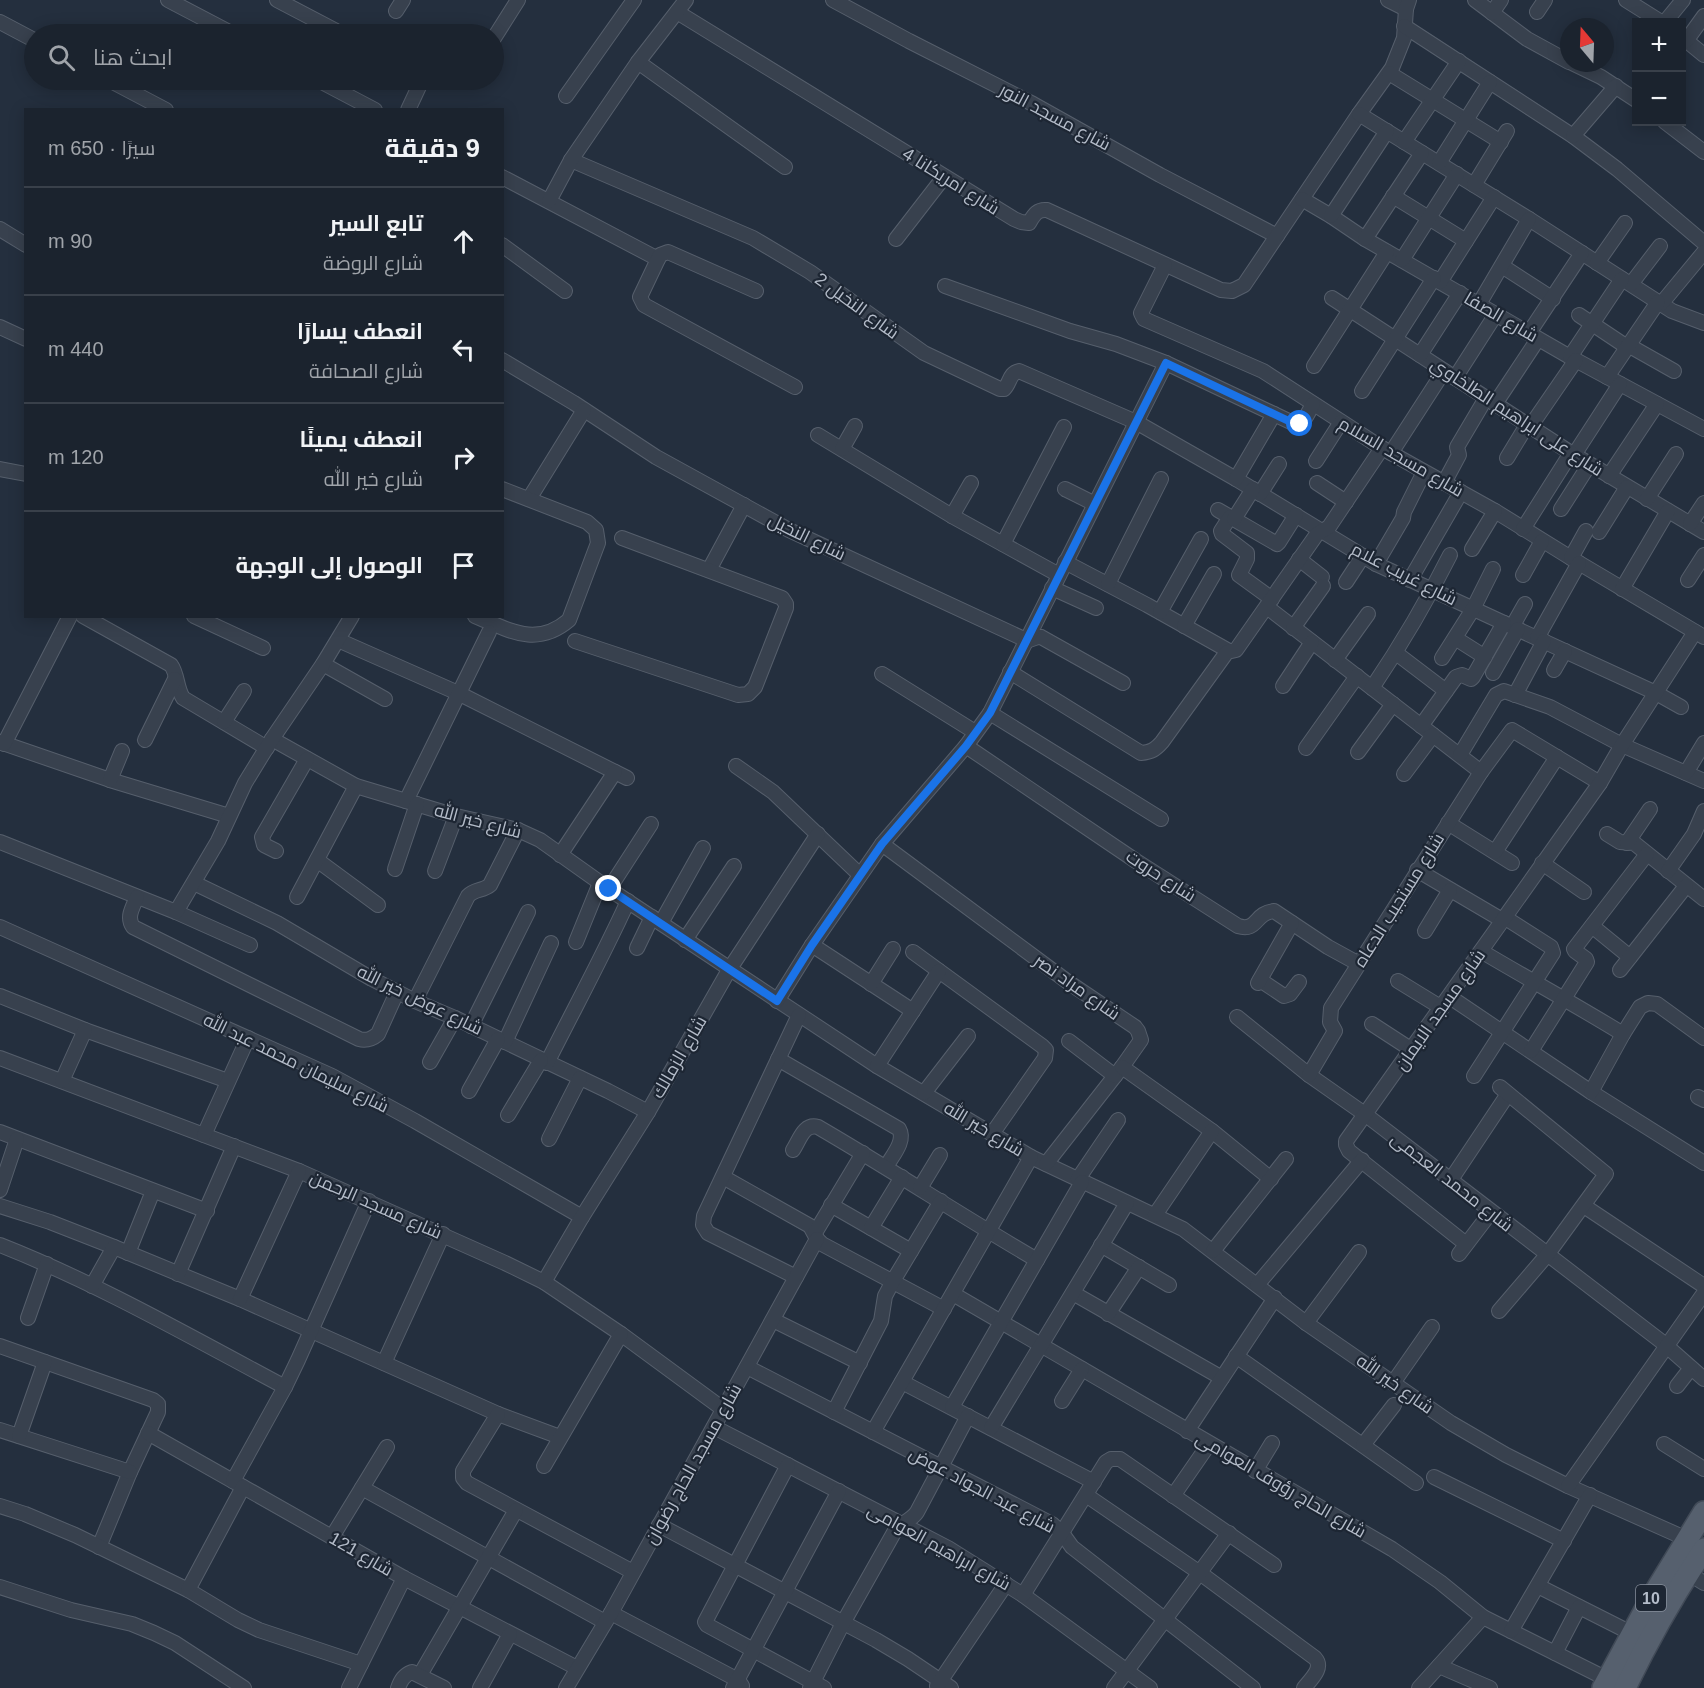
<!DOCTYPE html>
<html lang="ar">
<meta charset="utf-8">
<style>
body{margin:0;font-family:Helvetica,Cairo,sans-serif;background:#242b36;color:#f1f3f6;direction:rtl}
.controls{position:absolute;right:18px;top:18px;display:grid;overflow:hidden;border-radius:0px;box-shadow:0 3px 15px #0003}
.controls button{width:54px;height:54px;display:grid;place-items:center;padding:0;border:0;border-bottom:2px solid #39404a;background:#1b232e;color:#f1f3f6;font:30px sans-serif}
.compass{position:absolute;left:1560px;top:18px;width:54px;height:54px;border-radius:50%;background:#1b232e;box-shadow:0 3px 15px #0003;rotate:341deg}
.stop{position:absolute;width:18px;height:18px;margin:-14px;border:4px solid #1a73e8;border-radius:50%;background:#fff}
.stop.end{background:#1a73e8;border-color:#fff;box-shadow:0 2px 6px #0008}
.list{margin:0;padding:0;list-style:none}
h2{display:flex;justify-content:space-between;align-items:center;height:78px;margin:0;padding:0 24px;font-size:26px}
h2 small{font-size:20px;font-weight:400;color:#a0a4aa}
.list li{display:grid;grid-template-columns:39px 1fr auto;gap:18px;align-items:center;box-sizing:border-box;height:108px;padding:0 24px;border-top:2px solid #39404a}
.list b{display:block;font-size:22px;white-space:nowrap}
.list p{margin:0;font-size:20px;white-space:nowrap;color:#a0a4aa}
.list em{font-size:20px;font-style:normal;color:#a0a4aa}
.icon{flex:none;width:33px;height:33px;fill:none;stroke:currentColor;stroke-width:2;stroke-linecap:round;stroke-linejoin:round}
.map{position:relative;flex:none;width:1704px;height:1688px;overflow:hidden;direction:ltr}
.search{position:absolute;background:#1b232e;box-shadow:0 3px 15px #0003;left:24px;top:24px;width:480px;height:66px;display:flex;align-items:center;gap:15px;box-sizing:border-box;padding:0 21px;border-radius:33px;color:#a0a4aa;font-size:22px}
.panel{position:absolute;background:#1b232e;box-shadow:0 3px 15px #0003;left:24px;top:108px;width:480px;height:510px;border-radius:0px;direction:rtl}
.map>svg:first-child{display:block}
.lines{fill:none;stroke-linecap:round;stroke-linejoin:round}
.street-casing{stroke:#565f6c;stroke-width:16}
.primary-casing{stroke:#414a57;stroke-width:24}
.street{stroke:#38414e;stroke-width:14}
.primary{stroke:#56606e;stroke-width:21}
.route{stroke:#1a73e8;stroke-width:8}
.labels{text-anchor:middle;stroke-width:4.5;stroke-linejoin:round;paint-order:stroke}
.shield{fill:#1d2633;stroke:#878f9c;stroke-width:1.5}
.shield-label{font-size:16px;font-weight:bold;fill:#b4bcc9}
.street-label{font-size:18px;fill:#b4bcc9;stroke:#1d2633}
</style>
<div class="map">
<svg width="1704" height="1688" viewBox="0 0 1704 1688">
<rect width="100%" height="100%" fill="#242f3e"/>
<g class="lines">
<g class="street-casing">
<g id="street">
<path d="M168,0L233,34"/>
<path d="M277,0L342,34"/>
<path d="M833,0L909,41L1033,104L1160,175L1277,236"/>
<path d="M1388,0L1406,9"/>
<path d="M1475,0L1527,39L1569,62"/>
<path d="M1626,0L1661,22"/>
<path d="M396,11L403,0"/>
<path d="M677,12L1014,219L1021,222L1029,223C1034,215 1037,209 1047,210L1221,290L1232,291L1244,285L1359,114L1392,68L1404,38L1406,9L1409,0"/>
<path d="M1537,12L1545,0"/>
<path d="M1492,13L1501,0"/>
<path d="M0,22L34,40"/>
<path d="M1665,22L1683,0"/>
<path d="M1404,26L1573,136L1617,169L1704,243"/>
<path d="M1682,37L1704,55"/>
<path d="M494,38L518,0"/>
<path d="M1686,41L1704,16"/>
<path d="M638,62L785,167"/>
<path d="M1572,63L1601,77L1636,100"/>
<path d="M1389,73L1501,142"/>
<path d="M109,80L166,110"/>
<path d="M318,80L375,110"/>
<path d="M566,96L634,0"/>
<path d="M408,110L422,80"/>
<path d="M1359,114L1529,219L1672,311L1704,323"/>
<path d="M1665,122L1704,152"/>
<path d="M1573,136L1616,86"/>
<path d="M1404,142L1459,61"/>
<path d="M571,160L753,238L810,272L924,353L1000,389H1004C1010,384 1009,373 1019,371L1136,422L1236,479L1376,564L1656,693L1681,707"/>
<path d="M1439,163L1490,82"/>
<path d="M502,177L658,259"/>
<path d="M1474,185L1507,131"/>
<path d="M1393,196L1466,241"/>
<path d="M1302,199L1331,216L1365,239L1570,357L1704,429"/>
<path d="M549,201L571,160L638,62L686,0"/>
<path d="M1331,216L1387,131"/>
<path d="M0,229L26,245"/>
<path d="M896,239L944,177"/>
<path d="M1365,239L1422,153"/>
<path d="M502,245L565,291"/>
<path d="M1402,260L1457,174"/>
<path d="M1597,263L1625,223"/>
<path d="M1165,265L1141,313L1144,319L1263,371L1382,448L1495,511L1579,563L1704,637"/>
<path d="M1502,266L1553,299"/>
<path d="M1440,282L1494,197"/>
<path d="M1631,284L1660,246"/>
<path d="M945,286L1070,331L1116,344L1166,363L1295,424C1305,424 1308,412 1313,404"/>
<path d="M756,291L668,252L660,255L640,297L644,305L795,387"/>
<path d="M1332,298L1571,453L1704,532"/>
<path d="M1479,304L1529,219"/>
<path d="M1661,304L1704,252"/>
<path d="M1579,315L1627,347"/>
<path d="M0,327L26,339"/>
<path d="M1529,333L1582,253"/>
<path d="M1628,345L1674,371"/>
<path d="M1420,355L1460,293"/>
<path d="M1570,357L1622,279"/>
<path d="M502,360L574,403L656,457L789,530L1026,640C1032,641 1035,636 1041,637L1123,683"/>
<path d="M1314,366L1387,252"/>
<path d="M1607,377L1658,302"/>
<path d="M1455,378L1496,314"/>
<path d="M1362,391L1434,278"/>
<path d="M1495,404L1538,339"/>
<path d="M1530,427L1576,360"/>
<path d="M818,435L952,516L1059,575"/>
<path d="M842,449L855,426"/>
<path d="M1391,453L1444,371"/>
<path d="M1574,455L1620,384"/>
<path d="M1507,458L1527,425"/>
<path d="M1316,461L1341,422"/>
<path d="M0,469L26,474"/>
<path d="M1609,476L1657,404"/>
<path d="M1236,479L1274,414"/>
<path d="M1317,483L1346,502"/>
<path d="M1444,483L1459,455L1457,447L1486,398"/>
<path d="M1065,489L1095,504"/>
<path d="M1260,494L1279,464"/>
<path d="M529,499L584,410"/>
<path d="M1647,499L1676,454"/>
<path d="M1561,509L1589,465"/>
<path d="M1218,510L1277,544L1279,542L1296,515"/>
<path d="M952,516L971,483"/>
<path d="M1230,517L1221,531L1222,534L1247,553V559L1239,575L1272,599"/>
<path d="M1234,519L1253,489"/>
<path d="M1690,524L1704,503"/>
<path d="M1523,529L1571,453"/>
<path d="M1599,532L1627,487"/>
<path d="M1003,544L1064,427"/>
<path d="M1472,549L1495,511"/>
<path d="M1571,558L1586,531"/>
<path d="M1299,559L1322,577"/>
<path d="M1065,562L1147,605L1229,651"/>
<path d="M1376,564L1403,518L1404,512L1424,472"/>
<path d="M709,570L744,505"/>
<path d="M1523,575L1542,541"/>
<path d="M1410,580L1461,492"/>
<path d="M1688,580L1704,555"/>
<path d="M1346,582L1363,556"/>
<path d="M1108,584L1161,479"/>
<path d="M1052,588L1096,608"/>
<path d="M1622,589L1668,511"/>
<path d="M1267,607L1481,772"/>
<path d="M1160,612L1201,539"/>
<path d="M83,616L171,665C178,675 176,687 183,698L267,748"/>
<path d="M194,616L263,648"/>
<path d="M475,616C509,630 536,648 569,620L598,543L596,530L587,522L502,489"/>
<path d="M1184,626L1214,574"/>
<path d="M1512,627L1525,604"/>
<path d="M1293,628L1323,586"/>
<path d="M1455,638L1485,657"/>
<path d="M1537,638L1579,563"/>
<path d="M338,640L458,693L627,778"/>
<path d="M575,641L738,695L748,694L755,687L786,608V604L782,598L622,538"/>
<path d="M1396,653L1446,691"/>
<path d="M1442,658L1473,609L1493,569"/>
<path d="M1335,660L1368,614"/>
<path d="M323,664L385,699"/>
<path d="M1554,670L1565,651"/>
<path d="M1010,672L1141,753C1151,752 1155,750 1162,742L1227,652L1236,650L1317,534L1329,527L1382,448"/>
<path d="M1493,673L1518,629"/>
<path d="M882,674L975,732"/>
<path d="M1283,686L1312,642"/>
<path d="M1372,688C1401,645 1427,601 1450,555"/>
<path d="M1515,695L1544,641"/>
<path d="M990,713L1161,819"/>
<path d="M224,722L244,691"/>
<path d="M1421,726L1456,677L1462,675L1471,679L1473,677L1504,623"/>
<path d="M272,739L356,786L456,816L518,830L540,840L609,889L877,1066L1031,1157L1183,1229L1306,1323L1451,1423L1506,1455L1568,1486L1687,1539"/>
<path d="M145,740L175,679"/>
<path d="M0,742L110,780L229,816"/>
<path d="M4,744L70,616"/>
<path d="M966,746L1136,861L1238,926C1258,932 1254,913 1274,911L1328,947L1359,964"/>
<path d="M1306,748L1357,676"/>
<path d="M1358,752L1393,704"/>
<path d="M1460,755L1496,695L1504,691L1550,707L1622,745L1704,781"/>
<path d="M736,766L773,792L860,875"/>
<path d="M1686,773L1704,743"/>
<path d="M1404,774L1433,735"/>
<path d="M110,780L122,751"/>
<path d="M406,801L489,632"/>
<path d="M1448,823L1512,863"/>
<path d="M1607,834L1620,842L1634,843L1704,899"/>
<path d="M0,842L176,912L250,945"/>
<path d="M1627,843L1650,809"/>
<path d="M882,844L1068,982L1135,1027L1138,1031L1141,1040L1122,1067L1046,1164"/>
<path d="M276,851L264,845L262,837L307,759"/>
<path d="M1495,852L1557,757"/>
<path d="M560,855L615,772"/>
<path d="M317,860L378,905"/>
<path d="M1542,863L1584,892"/>
<path d="M395,869L417,804"/>
<path d="M1417,870L1502,920"/>
<path d="M435,871L456,816"/>
<path d="M1668,871L1694,834L1704,811"/>
<path d="M194,883L277,923L372,979L415,1001L455,1018L608,1091L648,1112"/>
<path d="M609,889L651,824"/>
<path d="M137,897C133,907 126,917 133,927L359,1039C367,1041 372,1039 378,1034L397,992"/>
<path d="M297,897L356,786"/>
<path d="M176,912L218,841L245,783L272,739L323,664L352,616"/>
<path d="M661,923L703,848"/>
<path d="M1592,926L1630,957"/>
<path d="M0,927L332,1076L415,1121L582,1217"/>
<path d="M1425,931L1450,890"/>
<path d="M685,940L734,866"/>
<path d="M576,942L600,883"/>
<path d="M812,945L913,1011"/>
<path d="M637,948L652,917"/>
<path d="M1481,951C1528,979 1576,1005 1623,1034"/>
<path d="M913,952L1042,1046L1046,1050L1045,1058L992,1134"/>
<path d="M1620,970L1686,886"/>
<path d="M1260,980L1284,996L1290,994L1299,982"/>
<path d="M1398,981L1442,1008"/>
<path d="M1258,983L1292,923"/>
<path d="M871,984L893,949"/>
<path d="M0,996L85,1030L228,1081"/>
<path d="M1450,997L1591,1092L1704,1163"/>
<path d="M415,1001L468,896C474,889 483,891 490,885L518,830"/>
<path d="M777,1001L812,945L882,844L966,746L990,713L1166,363"/>
<path d="M1237,1017L1309,1075L1366,1115L1662,1342L1704,1379"/>
<path d="M1372,1024L1412,1050"/>
<path d="M471,1026L528,912"/>
<path d="M1069,1041L1115,1076"/>
<path d="M505,1042L551,943"/>
<path d="M1531,1051L1587,962L1586,959L1575,951L1574,949L1647,854"/>
<path d="M0,1058L299,1171L505,1263L544,1282L621,1334L723,1409"/>
<path d="M778,1059L899,1129C906,1141 892,1156 886,1167"/>
<path d="M430,1062L455,1018"/>
<path d="M547,1063C574,1009 603,956 628,901"/>
<path d="M877,1066L939,971"/>
<path d="M1122,1067L1212,1131L1271,1179"/>
<path d="M1309,1075L1335,1031L1330,1022L1331,1008L1481,772L1512,730L1600,783"/>
<path d="M1474,1076L1553,953L1551,947L1504,917"/>
<path d="M62,1081L85,1030"/>
<path d="M469,1091L498,1039"/>
<path d="M1591,1092L1623,1034L1640,1007L1648,1003L1657,1004L1704,1038"/>
<path d="M924,1093L968,1036"/>
<path d="M1698,1097L1704,1100"/>
<path d="M508,1115L541,1060"/>
<path d="M0,1132L207,1211"/>
<path d="M204,1135L248,1038"/>
<path d="M549,1139L580,1078"/>
<path d="M793,1150C800,1139 804,1123 818,1127C892,1170 963,1217 1037,1260"/>
<path d="M723,1177L810,1226L817,1239L822,1244L944,1309"/>
<path d="M1078,1179L1118,1120"/>
<path d="M1450,1181L1508,1094"/>
<path d="M920,1188L940,1155"/>
<path d="M0,1190L17,1139"/>
<path d="M831,1205L911,1251"/>
<path d="M0,1206L50,1222L114,1247L240,1299L498,1414L560,1437"/>
<path d="M1584,1206L1704,1286"/>
<path d="M1155,1215L1212,1131"/>
<path d="M871,1228L902,1177"/>
<path d="M815,1233L863,1153"/>
<path d="M1466,1244L1349,1151L1346,1145V1141L1600,783L1622,745L1695,632"/>
<path d="M0,1245C99,1284 191,1337 285,1387"/>
<path d="M1101,1245L1169,1285"/>
<path d="M1213,1251L1286,1159"/>
<path d="M128,1253L153,1191"/>
<path d="M1459,1254L1491,1212"/>
<path d="M178,1274L234,1146"/>
<path d="M796,1277L708,1233L703,1225L704,1216L799,1015"/>
<path d="M544,1282L582,1217L648,1112L729,970L818,834"/>
<path d="M1257,1285L1362,1160"/>
<path d="M92,1286L114,1247"/>
<path d="M1073,1293L1222,1378"/>
<path d="M953,1294L1392,1549L1440,1582L1483,1617L1607,1679"/>
<path d="M240,1299L299,1171"/>
<path d="M1499,1311L1547,1255L1606,1174L1500,1087"/>
<path d="M1108,1314L1139,1267"/>
<path d="M28,1318L47,1264"/>
<path d="M773,1320L860,1363"/>
<path d="M1306,1323L1359,1252"/>
<path d="M0,1346L153,1400L158,1404V1412L130,1472L99,1547"/>
<path d="M1236,1356L1416,1483"/>
<path d="M384,1363L443,1234"/>
<path d="M747,1367L1052,1524L1062,1533L1072,1547L1253,1688"/>
<path d="M902,1382L1094,1482"/>
<path d="M1393,1383L1432,1327"/>
<path d="M1677,1386L1691,1368"/>
<path d="M1062,1401L1082,1369"/>
<path d="M952,1407L1082,1182"/>
<path d="M834,1412L881,1321L885,1296L893,1281L941,1201"/>
<path d="M498,1414L463,1471V1478L467,1483L633,1572"/>
<path d="M714,1427L948,1548L1023,1595L1150,1688"/>
<path d="M991,1428L1127,1203"/>
<path d="M0,1430L130,1472"/>
<path d="M1187,1431L1275,1298"/>
<path d="M873,1432L1031,1157"/>
<path d="M148,1433L404,1578L577,1668"/>
<path d="M19,1436L45,1362"/>
<path d="M1664,1444L1704,1469"/>
<path d="M1363,1445L1394,1405"/>
<path d="M788,1465L705,1622L707,1625L824,1688"/>
<path d="M544,1466L621,1334"/>
<path d="M1255,1471L1272,1443"/>
<path d="M1434,1477L1564,1541"/>
<path d="M233,1481L285,1387L298,1360L369,1201"/>
<path d="M1568,1486L1704,1293"/>
<path d="M362,1488L605,1622"/>
<path d="M1086,1495L1200,1573L1315,1658C1324,1668 1311,1679 1304,1688"/>
<path d="M1173,1496L1209,1444"/>
<path d="M0,1506L25,1514L75,1535L188,1590L238,1620L259,1630L361,1664"/>
<path d="M659,1525L876,1640L908,1659L951,1688"/>
<path d="M332,1537L387,1447"/>
<path d="M1688,1573L1704,1583"/>
<path d="M1538,1586L1631,1633"/>
<path d="M0,1587L71,1610L132,1624L154,1633L175,1643L244,1688"/>
<path d="M188,1590L243,1487"/>
<path d="M1023,1595L1106,1462L1111,1459H1120L1274,1565"/>
<path d="M611,1613L738,1680L742,1686"/>
<path d="M1511,1631L1590,1495"/>
<path d="M1555,1653L1579,1607"/>
<path d="M1439,1666L1490,1688"/>
<path d="M420,1675L516,1510"/>
<path d="M937,1686L1006,1584"/>
<path d="M349,1688L404,1578"/>
<path d="M398,1688C401,1680 404,1675 412,1672L444,1688"/>
<path d="M480,1688L510,1634"/>
<path d="M566,1688L611,1613L817,1239"/>
<path d="M733,1688L839,1491"/>
<path d="M810,1688L843,1623L896,1529C903,1522 912,1520 917,1512L968,1416"/>
<path d="M1114,1688L1229,1533"/>
<path d="M1419,1688L1483,1617"/>
</g>
</g>
<g class="primary-casing">
<g id="primary">
<path d="M1603,1688L1652,1597L1704,1512"/>
<path d="M1625,1688C1648,1640 1674,1594 1704,1549"/>
</g>
</g>
<use href="#street" class="street"/>
<use href="#primary" class="primary"/>
</g>
<g class="lines">
<path class="route" d="M609,889L777,1001L812,945L882,844L966,746L990,713L1166,363L1295,424H1300"/>
</g>
<g class="labels">
<rect class="shield" x="1636" y="1585" width="30" height="26" rx="4.5"/>
<g class="shield-label">
<text x="1651" y="1604">10</text>
</g>
<g class="street-label">
<text transform="translate(1055 117) rotate(28)" y="6">شارع مسجد النور</text>
<text transform="translate(951 181) rotate(32)" y="6">شارع امريكانا 4</text>
<text transform="translate(857 306) rotate(36)" y="6">شارع النخيل 2</text>
<text transform="translate(1501 317) rotate(30)" y="6">شارع الصفا</text>
<text transform="translate(1517 417) rotate(33)" y="6">شارع على ابراهيم الطلخاوي</text>
<text transform="translate(1401 457) rotate(30)" y="6">شارع مسجد السلام</text>
<text transform="translate(807 537) rotate(26)" y="6">شارع النخيل</text>
<text transform="translate(1404 574) rotate(27)" y="6">شارع غريب علام</text>
<text transform="translate(478 821) rotate(15)" y="6">شارع خير الله</text>
<text transform="translate(1161 876) rotate(33)" y="6">شارع حروت</text>
<text transform="translate(1399 900) rotate(-58)" y="6">شارع مستجيب الدعاه</text>
<text transform="translate(1077 987) rotate(35)" y="6">شارع مراد نصر</text>
<text transform="translate(420 1000) rotate(26)" y="6">شارع عوض خير الله</text>
<text transform="translate(1440 1010) rotate(-55)" y="6">شارع مسجد الايمان</text>
<text transform="translate(679 1057) rotate(-60)" y="6">شارع الزمالك</text>
<text transform="translate(296 1063) rotate(26)" y="6">شارع سليمان محمد عبد الله</text>
<text transform="translate(984 1129) rotate(31)" y="6">شارع خير الله</text>
<text transform="translate(1452 1182) rotate(38)" y="6">شارع محمد العجمى</text>
<text transform="translate(376 1205) rotate(24)" y="6">شارع مسجد الرحمن</text>
<text transform="translate(1395 1384) rotate(35)" y="6">شارع خير الله</text>
<text transform="translate(693 1464) rotate(-61)" y="6">شارع مسجد الحاج رضوان</text>
<text transform="translate(1281 1485) rotate(30)" y="6">شارع الحاج رؤوف العوامى</text>
<text transform="translate(982 1490) rotate(28)" y="6">شارع عبد الجواد عوض</text>
<text transform="translate(939 1547) rotate(29)" y="6">شارع ابراهيم العوامى</text>
<text transform="translate(361 1554) rotate(30)" y="6">شارع 121</text>
</g>
</g>
</svg>
<div class="controls">
<button>+</button>
<button>−</button>
</div>
<svg class="compass" viewBox="-18 -18 36 36"><path d="M0-13l5 13h-10z" fill="#e53935"/><path d="M0 13l5-13h-10z" fill="#a0a4aa"/></svg>
<div class="stop" style="left:1300px;top:424px"></div>
<div class="stop end" style="left:609px;top:889px"></div>
<div class="search"><svg class="icon" aria-label="search" viewBox="0 0 24 24"><circle cx="10" cy="10" r="6"/><path d="M15 15l6 6"/></svg>ابحث هنا</div>
<section class="panel">
<h2>9 دقيقة<small>سيرًا · 650 m</small></h2>
<ul class="list">
<li><svg class="icon" aria-label="ahead" viewBox="0 0 24 24"><path d="M12 20V5M6 11l6-6 6 6"/></svg><div><b>تابع السير</b><p>شارع الروضة</p></div><em>90 m</em></li>
<li><svg class="icon" aria-label="left" viewBox="0 0 24 24"><path d="M17 20v-9H6M10 6l-5 5 5 5"/></svg><div><b>انعطف يسارًا</b><p>شارع الصحافة</p></div><em>440 m</em></li>
<li><svg class="icon" aria-label="right" viewBox="0 0 24 24"><path d="M7 20v-9h11M14 6l5 5-5 5"/></svg><div><b>انعطف يمينًا</b><p>شارع خير الله</p></div><em>120 m</em></li>
<li><svg class="icon" aria-label="arrive" viewBox="0 0 24 24"><path d="M6 21V4h12l-3 4 3 4H6"/></svg><div><b>الوصول إلى الوجهة</b></div></li>
</ul>
</section>
</div>
